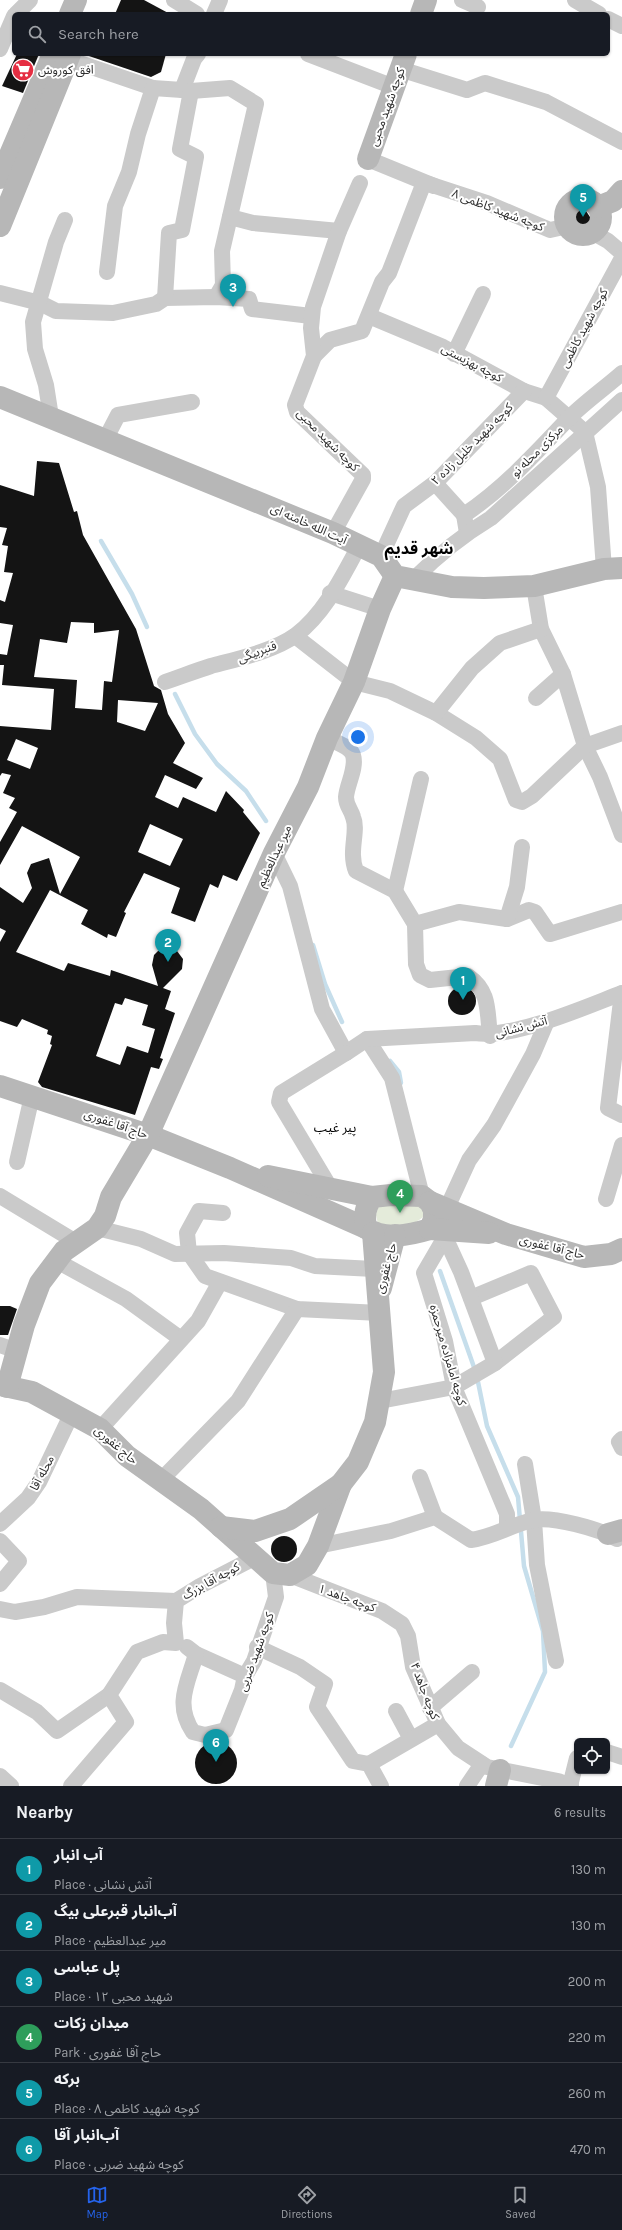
<!DOCTYPE html>
<meta charset="utf-8">
<style>
body{margin:0;font-family:Karla,"Noto Sans Arabic",sans-serif;background:#20242c;color:#f1f3f6}
.controls{position:absolute;right:12px;bottom:12px;display:grid;overflow:hidden;border-radius:6px;box-shadow:0 1px 3px #0004}
.controls button{width:36px;height:36px;display:grid;place-items:center;padding:0;border:0;border-bottom:1px solid #363941;background:#171b24;color:#f1f3f6;font:20px sans-serif}
.you{position:absolute;left:358px;top:737px;width:14px;height:14px;margin:-10px;border:3px solid #fff;border-radius:50%;background:#1a73e8;box-shadow:0 0 0 6px #1a73e833}
.badge{display:grid;place-items:center;width:26px;height:26px;border-radius:50%;background:#2563eb;color:#fff;font-size:13px;font-weight:700}
.pin{position:absolute;translate:-50% -33px;filter:drop-shadow(0 1px 2px #0008)}
.pin::after{content:'';position:absolute;top:21px;width:14px;height:12px;background:inherit;clip-path:polygon(0 0,100% 0,50% 100%)}
.list{margin:0;padding:0;list-style:none}
h2{display:flex;justify-content:space-between;align-items:center;height:52px;margin:0;padding:0 16px;font-size:17px}
h2 small{font-size:13px;font-weight:400;color:#9ea1a6}
.list li{display:grid;grid-template-columns:26px 1fr auto;gap:12px;align-items:center;box-sizing:border-box;height:56px;padding:0 16px;border-top:1px solid #363941}
.list b{display:block;font-size:15px;white-space:nowrap}
.list p{margin:0;font-size:13px;white-space:nowrap;color:#9ea1a6}
.list em{font-size:13px;font-style:normal;color:#9ea1a6}
.icon{flex:none;width:22px;height:22px;fill:none;stroke:currentColor;stroke-width:2;stroke-linecap:round;stroke-linejoin:round}
.map{position:relative;flex:none;width:622px;height:1786px;overflow:hidden}
.search{position:absolute;background:#171b24;box-shadow:0 1px 3px #0004;left:12px;right:12px;top:12px;height:44px;display:flex;align-items:center;gap:10px;box-sizing:border-box;padding:0 14px;border-radius:6px;color:#9ea1a6;font-size:15px}
.sheet{height:388px;background:#171b24}
nav{display:flex;justify-content:space-around;align-items:center;box-sizing:border-box;height:56px;border-top:1px solid #363941;background:#171b24;font-size:11px;color:#9ea1a6}
nav a{display:grid;justify-items:center;gap:2px}
nav .on{color:#2563eb}
.map>svg:first-child{display:block}
.green{fill:#e4ebda}
.lines{fill:none;stroke-linecap:round;stroke-linejoin:round}
.stream{stroke:#c6deeb;stroke-width:4.5}
.building{fill:#141414;fill-rule:evenodd}
.street{stroke:#cacaca;stroke-width:16}
.secondary{stroke:#b7b7b7;stroke-width:22}
.labels{text-anchor:middle;stroke-width:4;stroke-linejoin:round;paint-order:stroke}
.poi-label{font-size:12px;fill:#2d2d2d;stroke:#fff;text-anchor:start}
.street-label{font-size:12px;fill:#2d2d2d;stroke:#fff}
.neighbourhood-label{font-size:13px;fill:#000;stroke:#fff}
.district-label{font-size:16px;font-weight:bold;fill:#000;stroke:#fff}
</style>
<div class="map">
<svg width="622" height="1786" viewBox="0 0 622 1786">
<rect width="100%" height="100%" fill="#fff"/>
<path class="green" d="M379,1205H420L424,1211L423,1217C408,1229 396,1227 378,1224L376,1215Z"/>
<g class="lines">
<g class="stream">
<path d="M101,541L132,594L147,627"/>
<path d="M175,694L195,734L217,764L246,791L266,821"/>
<path d="M313,945L325,984L342,1022"/>
<path d="M390,1061L399,1072L401,1083"/>
<path d="M440,1271L475,1370"/>
<path d="M477,1377L487,1426L518,1497L524,1566L543,1631L545,1672L511,1746"/>
</g>
</g>
<g class="building">
<path d="M121,0H144L170,14H115Z"/>
<path d="M17,54H39L23,93L2,86Z"/>
<path d="M83,54H166L161,72L151,77Z"/>
<path d="M582,204L586,205V211L590,217L596,219L595,223L588,224L583,231H580L577,229V224L570,215L574,207Z"/>
<path d="M37,461L59,463L74,512L77,511L83,535L136,629L154,686L161,690L168,714L185,743L173,763L203,778L196,789L165,775L155,797L178,808L183,797L216,812L226,791L244,810L243,812L260,833L237,881L223,875L218,888L210,884L195,922L171,913L180,888L144,873L124,912L126,913L116,937L108,934L107,938L81,924L88,910L50,890L16,952L64,971L68,963L110,976L111,970L158,986L152,965L154,955L158,951L168,948L177,951L183,959L182,969L163,988L171,991L165,1009L175,1013L160,1058L163,1059L159,1069L151,1067L135,1115L42,1087L38,1082L52,1045L50,1044L52,1036L47,1034L48,1030L22,1019L17,1027L0,1021V942L6,931L0,928V887L23,903L32,888L27,873L31,864L49,858L60,894L80,857L22,826L0,865V842L17,812L9,808L15,798L3,793L11,775L2,773L0,776V726L51,730L54,689L2,685L4,665H0V654L7,655L13,625L0,623V600L5,602L13,573L4,572L8,546L2,545L7,528L0,527V485L34,496ZM71,622L94,623V633L119,630L112,682L104,681L102,710L75,708L77,680L34,677L40,639L67,643ZM118,700L158,703L145,731L117,722ZM16,739L38,748L30,769L7,760ZM150,824L183,839L170,866L138,852ZM125,998L148,1005L142,1025L155,1029L148,1053L127,1046L120,1065L96,1056L115,1003L122,1005Z"/>
<circle cx="462" cy="1001" r="14"/>
<path d="M0,1306H10L17,1309L8,1335H0Z"/>
<circle cx="284" cy="1549" r="13"/>
<circle cx="216" cy="1763" r="21"/>
</g>
<g class="lines">
<g class="street">
<path d="M174,0L197,14"/>
<path d="M462,0L478,7"/>
<path d="M575,0L599,14"/>
<path d="M16,14L30,0"/>
<path d="M214,14L220,0"/>
<path d="M608,19L622,26"/>
<path d="M0,49L14,16"/>
<path d="M308,54L394,87"/>
<path d="M68,59L153,88"/>
<path d="M400,69L467,90L485,83L546,102L622,142"/>
<path d="M182,90L191,91L230,88L256,104L222,251L223,285L216,297"/>
<path d="M368,159L434,186"/>
<path d="M230,217L253,223L339,231"/>
<path d="M592,232L608,241L622,253"/>
<path d="M107,272L115,206L129,172L138,134L153,88L182,90L194,59L198,54"/>
<path d="M0,293L40,303L56,311L113,313L156,304L165,298L216,297L249,299L252,309L311,316"/>
<path d="M165,298L169,233L182,230L196,157L180,149L191,91"/>
<path d="M369,316L443,347L524,391L546,398L585,432L598,487L604,569"/>
<path d="M454,354L483,294"/>
<path d="M314,356L330,340L362,331L382,282L389,273L423,185L429,184L487,203L550,230L568,226"/>
<path d="M546,398L622,258"/>
<path d="M51,417L46,385L35,349L33,322L56,242L65,220"/>
<path d="M105,440L118,415L192,402"/>
<path d="M435,483L464,515"/>
<path d="M333,533L363,479V475L297,412L295,405L314,356L311,328L313,307L339,231L360,183"/>
<path d="M467,533L464,515C504,488 536,453 569,418C585,402 605,388 622,373"/>
<path d="M381,556L404,506L435,483L524,391"/>
<path d="M415,578C438,555 463,535 491,518L622,400"/>
<path d="M534,586L541,629L563,674L585,746L600,777L622,835"/>
<path d="M330,593L380,609"/>
<path d="M295,636L354,682L390,691L436,713L476,738L500,759L516,800L522,802L532,796L585,746L622,733"/>
<path d="M165,682C180,677 195,671 211,666C237,659 274,651 296,635C325,613 342,577 359,546"/>
<path d="M536,698L563,674"/>
<path d="M436,713L472,668L500,643L541,629"/>
<path d="M327,738C335,742 350,746 353,755C357,768 347,784 346,797C346,806 351,809 353,817C359,831 348,851 356,871L395,891L415,924L459,912L507,919L529,910L535,912L550,934L622,912"/>
<path d="M274,853L290,886L322,1009L346,1053L367,1039L392,1078L422,1196"/>
<path d="M395,891L421,779"/>
<path d="M507,919L517,887L522,847"/>
<path d="M415,924L416,964L420,975L430,980L468,976C490,991 487,1011 490,1036"/>
<path d="M622,993L608,1108L622,1115"/>
<path d="M367,1039L475,1033C513,1039 585,1007 622,993"/>
<path d="M17,1162L32,1096"/>
<path d="M331,1189L279,1102L281,1093L346,1053"/>
<path d="M0,1196L76,1242"/>
<path d="M606,1199L622,1145"/>
<path d="M447,1208L469,1160L494,1125L533,1054L547,1021"/>
<path d="M223,1213L199,1211L187,1233L189,1253L205,1276L297,1309L380,1313"/>
<path d="M97,1228L141,1239L175,1254L224,1253L291,1258L315,1266L374,1269"/>
<path d="M443,1229L445,1237L424,1273L445,1341L454,1387L507,1514V1527"/>
<path d="M55,1260L126,1299L181,1339"/>
<path d="M471,1298L531,1273L554,1317L495,1363"/>
<path d="M0,1345L17,1351"/>
<path d="M380,1401L454,1387L495,1363L461,1272L445,1237"/>
<path d="M100,1429L198,1321L220,1282"/>
<path d="M622,1439L619,1442L622,1448"/>
<path d="M525,1464L534,1520L537,1565L556,1661"/>
<path d="M420,1477L435,1517"/>
<path d="M161,1480L238,1401L297,1309"/>
<path d="M0,1524L28,1498L39,1482L72,1413"/>
<path d="M0,1541L19,1561L0,1584"/>
<path d="M318,1546L391,1531L435,1517L471,1540C493,1537 511,1525 533,1520C553,1516 599,1529 617,1539"/>
<path d="M290,1575L382,1611L402,1624L408,1636L413,1667L438,1724L458,1748L487,1767L558,1781L571,1786"/>
<path d="M0,1609L15,1612L44,1607L77,1597L176,1601"/>
<path d="M187,1647L196,1654L245,1676"/>
<path d="M257,1647L300,1667L325,1684L317,1707L353,1761L369,1764L381,1786"/>
<path d="M196,1654C188,1683 174,1704 193,1732L205,1735L226,1730L242,1690L245,1676L254,1661L276,1597L273,1573"/>
<path d="M0,1690L37,1712L57,1731L109,1695"/>
<path d="M430,1708L472,1672"/>
<path d="M396,1711L411,1739"/>
<path d="M607,1752L622,1757"/>
<path d="M369,1764L438,1724"/>
<path d="M0,1776L11,1786"/>
<path d="M71,1786L126,1722L109,1695L137,1652L163,1642L176,1643L174,1623L176,1601L200,1586L256,1557"/>
<path d="M467,1786L482,1764"/>
<path d="M570,1786L577,1758"/>
</g>
<g class="secondary">
<path d="M70,14L76,0"/>
<path d="M421,14L426,0"/>
<path d="M368,159L406,54"/>
<path d="M0,178L53,54"/>
<circle cx="583" cy="217" r="18"/>
<path d="M598,207L613,201L622,191"/>
<path d="M0,226L70,54"/>
<path d="M0,397L333,533L381,556L395,576L452,587L484,588L534,586L604,569L622,568"/>
<path d="M0,1086L148,1135L230,1168L366,1228"/>
<path d="M268,1176L372,1197L391,1195L422,1196L430,1202L434,1210V1219L430,1229C410,1235 384,1241 366,1228C364,1215 365,1208 372,1197"/>
<path d="M430,1202L506,1234L584,1257L611,1254L622,1249"/>
<path d="M430,1229L489,1233"/>
<path d="M381,1288L395,1235"/>
<path d="M0,1385L32,1392L100,1429L127,1456L201,1509L273,1573L290,1575L307,1565L318,1546L341,1484"/>
<path d="M7,1387L24,1325L40,1283L64,1251L97,1228L105,1216L111,1197L148,1135L274,853L308,787L327,738L354,682L380,609L395,576"/>
<path d="M221,1527L255,1531L290,1519L341,1484L358,1462L375,1422L384,1372L373,1233"/>
<path d="M608,1534L622,1530"/>
<path d="M496,1786L500,1770"/>
</g>
</g>
<defs>
<g id="supermarket-disc" transform="scale(1.15)"><circle r="9.5" fill="#e52e42" stroke="#fff"/><path d="M-6-5.5h2.5l.6 2H6L4.5 2H-2.5L-4.4-4H-6ZM-1.5 3.2a1.3 1.3 0 1 0 .1 0ZM3 3.2a1.3 1.3 0 1 0 .1 0Z" fill="#fff"/></g>
</defs>
<g fill-rule="evenodd">
<use href="#supermarket-disc" x="23" y="70"/>
</g>
<g class="labels">
<g class="poi-label">
<text x="38" y="74">افق کوروش</text>
</g>
<g class="street-label">
<text transform="translate(387 107) rotate(-70)" y="4">کوچه شهید محبی</text>
<text transform="translate(498 210) rotate(21)" y="4">کوچه شهید کاظمی ۸</text>
<text transform="translate(584 328) rotate(-62)" y="4">کوچه شهید کاظمی</text>
<text transform="translate(472 363) rotate(28)" y="4">کوچه بهزیستی</text>
<text transform="translate(328 440) rotate(45)" y="4">کوچه شهید محبی</text>
<text transform="translate(472 444) rotate(-45)" y="4">کوچه شهید خلیل زاده ۲</text>
<text transform="translate(537 451) rotate(-45)" y="4">مرکزی محله نو</text>
<text transform="translate(309 524) rotate(24)" y="4">آیت الله خامنه ای</text>
<text transform="translate(257 652) rotate(-21)" y="4">قنبربیگی</text>
<text transform="translate(274 856) rotate(-65)" y="4">میر عبدالعظیم</text>
<text transform="translate(521 1027) rotate(-15)" y="4">آتش نشانی</text>
<text transform="translate(116 1124) rotate(19)" y="4">حاج آقا غفوری</text>
<text transform="translate(552 1247) rotate(14)" y="4">حاج آقا غفوری</text>
<text transform="translate(386 1268) rotate(-75)" y="4">حاج غفوری</text>
<text transform="translate(448 1355) rotate(74)" y="4">کوچه امامزاده میرحمزه</text>
<text transform="translate(116 1445) rotate(40)" y="4">حاج غفوری</text>
<text transform="translate(42 1473) rotate(-62)" y="4">محله آقا</text>
<text transform="translate(211 1581) rotate(-29)" y="4">کوچه آقا بزرگ</text>
<text transform="translate(347 1598) rotate(20)" y="4">کوچه جاهد ۱</text>
<text transform="translate(256 1652) rotate(-70)" y="4">کوچه شهید ضربی</text>
<text transform="translate(425 1691) rotate(69)" y="4">کوچه جاهد ۴</text>
</g>
<g class="neighbourhood-label">
<text x="335" y="1132">پیر غیب</text>
</g>
<g class="district-label">
<text x="419" y="554">شهر قدیم</text>
</g>
</g>
</svg>
<div class="controls">
<button><svg class="icon" aria-label="locate" viewBox="0 0 24 24"><circle cx="12" cy="12" r="6"/><path d="M12 2v4M12 18v4M2 12h4M18 12h4"/></svg></button>
</div>
<div class="you"></div>
<div class="pin badge" style="left:463px;top:1000px;background:#0f9aa8">1</div>
<div class="pin badge" style="left:168px;top:962px;background:#0f9aa8">2</div>
<div class="pin badge" style="left:233px;top:307px;background:#0f9aa8">3</div>
<div class="pin badge" style="left:400px;top:1213px;background:#2e9e5b">4</div>
<div class="pin badge" style="left:583px;top:217px;background:#0f9aa8">5</div>
<div class="pin badge" style="left:216px;top:1762px;background:#0f9aa8">6</div>
<div class="search"><svg class="icon" aria-label="search" viewBox="0 0 24 24"><circle cx="10" cy="10" r="6"/><path d="M15 15l6 6"/></svg>Search here</div>
</div>
<section class="sheet">
<h2>Nearby<small>6 results</small></h2>
<ul class="list">
<li><span class="badge" style="background:#0f9aa8">1</span><div><b>آب انبار</b><p>Place · آتش نشانی</p></div><em>130 m</em></li>
<li><span class="badge" style="background:#0f9aa8">2</span><div><b>آب‌انبار قبرعلی بیگ</b><p>Place · میر عبدالعظیم</p></div><em>130 m</em></li>
<li><span class="badge" style="background:#0f9aa8">3</span><div><b>پل عباسی</b><p>Place · شهید محبی ۱۲</p></div><em>200 m</em></li>
<li><span class="badge" style="background:#2e9e5b">4</span><div><b>میدان زکات</b><p>Park · حاج آقا غفوری</p></div><em>220 m</em></li>
<li><span class="badge" style="background:#0f9aa8">5</span><div><b>برکه</b><p>Place · کوچه شهید کاظمی ۸</p></div><em>260 m</em></li>
<li><span class="badge" style="background:#0f9aa8">6</span><div><b>آب‌انبار آقا</b><p>Place · کوچه شهید ضربی</p></div><em>470 m</em></li>
</ul>
</section>
<nav>
<a class="on"><svg class="icon" aria-label="map" viewBox="0 0 24 24"><path d="M3 6l6-2 6 2 6-2v14l-6 2-6-2-6 2zM9 4v14M15 6v14"/></svg>Map</a>
<a><svg class="icon" aria-label="directions" viewBox="0 0 24 24"><path d="M12 3l9 9-9 9-9-9zM9 14v-3h6M13 9l2 2-2 2"/></svg>Directions</a>
<a><svg class="icon" aria-label="saved" viewBox="0 0 24 24"><path d="M7 4h10v16l-5-4-5 4z"/></svg>Saved</a>
</nav>
